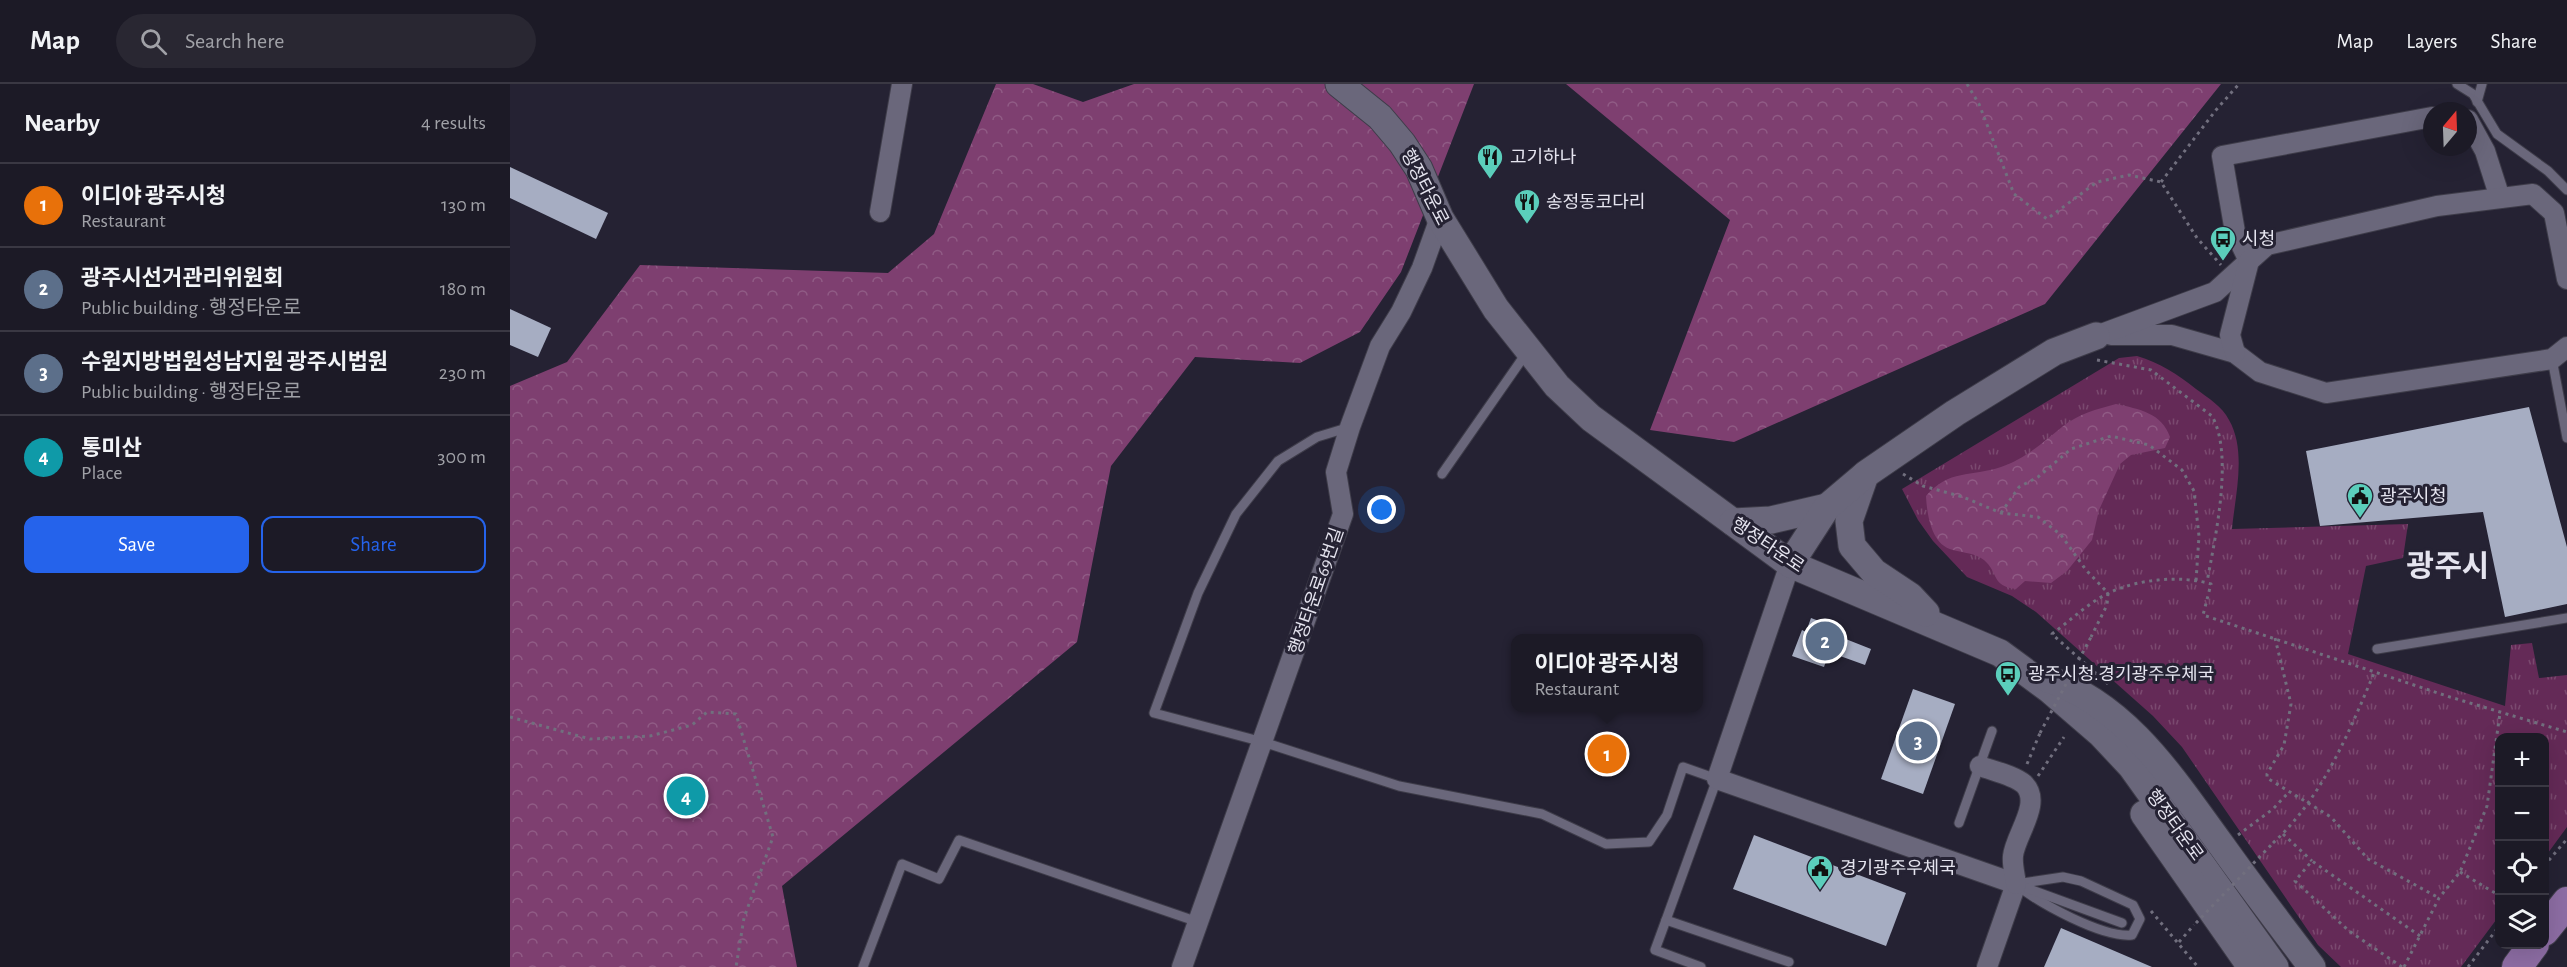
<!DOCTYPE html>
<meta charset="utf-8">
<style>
body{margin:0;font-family:"Alegreya Sans","Noto Sans KR",sans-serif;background:#292732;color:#f1f3f6}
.controls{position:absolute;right:18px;bottom:18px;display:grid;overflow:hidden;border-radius:12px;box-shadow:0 6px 24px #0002}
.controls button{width:54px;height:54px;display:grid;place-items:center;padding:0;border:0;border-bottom:2px solid #3a3843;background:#1c1a26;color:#f1f3f6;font:30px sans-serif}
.compass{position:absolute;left:1913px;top:18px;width:54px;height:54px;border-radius:50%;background:#1c1a26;box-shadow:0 6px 24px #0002;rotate:19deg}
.you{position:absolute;left:872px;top:426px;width:21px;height:21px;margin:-15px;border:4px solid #fff;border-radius:50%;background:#1a73e8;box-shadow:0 0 0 9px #1a73e833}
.badge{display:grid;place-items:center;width:39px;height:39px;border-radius:50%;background:#2563eb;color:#fff;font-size:20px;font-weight:700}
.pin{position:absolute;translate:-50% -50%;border:3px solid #fff;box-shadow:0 2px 6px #0006}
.popup{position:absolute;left:1001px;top:550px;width:192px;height:78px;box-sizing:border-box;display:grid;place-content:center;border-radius:12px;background:#1c1a26;filter:drop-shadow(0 2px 4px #0005);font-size:20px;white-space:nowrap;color:#a0a1a7}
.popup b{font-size:22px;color:#f1f3f6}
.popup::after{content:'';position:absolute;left:50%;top:100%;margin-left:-12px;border:12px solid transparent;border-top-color:#1c1a26}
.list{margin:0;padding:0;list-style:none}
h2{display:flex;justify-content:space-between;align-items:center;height:78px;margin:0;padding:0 24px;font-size:26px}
h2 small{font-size:20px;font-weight:400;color:#a0a1a7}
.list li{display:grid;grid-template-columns:39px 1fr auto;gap:18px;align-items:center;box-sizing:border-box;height:84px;padding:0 24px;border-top:2px solid #3a3843}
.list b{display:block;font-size:22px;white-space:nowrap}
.list p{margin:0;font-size:20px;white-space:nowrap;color:#a0a1a7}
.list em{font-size:20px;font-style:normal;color:#a0a1a7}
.actions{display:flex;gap:12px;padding:18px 24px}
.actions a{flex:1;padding:14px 0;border:2px solid #2563eb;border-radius:12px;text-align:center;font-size:21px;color:#2563eb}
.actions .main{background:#2563eb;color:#fff}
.icon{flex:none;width:33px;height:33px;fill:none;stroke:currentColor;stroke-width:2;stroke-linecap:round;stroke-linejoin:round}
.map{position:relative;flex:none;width:2057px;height:883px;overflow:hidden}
header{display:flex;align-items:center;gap:36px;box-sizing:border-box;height:84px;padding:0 30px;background:#1c1a26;border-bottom:2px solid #3a3843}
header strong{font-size:28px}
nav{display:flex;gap:33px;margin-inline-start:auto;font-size:21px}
.search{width:420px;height:54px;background:#292732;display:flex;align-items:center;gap:15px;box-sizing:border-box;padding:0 21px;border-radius:33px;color:#a0a1a7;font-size:22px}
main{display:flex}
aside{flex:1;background:#1c1a26}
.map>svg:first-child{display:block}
.grass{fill:url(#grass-tufts)}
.forest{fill:url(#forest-crowns)}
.building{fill:#a6adc2}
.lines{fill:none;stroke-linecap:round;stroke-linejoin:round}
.lane-casing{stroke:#3e3c49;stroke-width:11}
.street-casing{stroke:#3e3c49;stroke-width:22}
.secondary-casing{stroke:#3e3c49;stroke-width:29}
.primary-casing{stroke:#3e3c49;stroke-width:32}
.path{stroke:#716f7e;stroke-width:3;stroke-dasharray:3 4.5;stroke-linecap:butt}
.lane{stroke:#6a677b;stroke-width:9}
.street{stroke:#6a677b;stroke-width:20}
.secondary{stroke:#6a677b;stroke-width:27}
.primary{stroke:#8d6da4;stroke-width:30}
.path-bridge{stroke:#716f7e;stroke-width:3;stroke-dasharray:3 4.5;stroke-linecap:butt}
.labels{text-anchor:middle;stroke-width:6;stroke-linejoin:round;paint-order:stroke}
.poi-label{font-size:18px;fill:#e5e4ef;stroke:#252233;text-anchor:start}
.street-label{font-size:18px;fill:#e5e4ef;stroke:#252233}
.town-label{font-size:30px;font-weight:bold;fill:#e5e4ef;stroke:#252233}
</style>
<header>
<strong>Map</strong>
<div class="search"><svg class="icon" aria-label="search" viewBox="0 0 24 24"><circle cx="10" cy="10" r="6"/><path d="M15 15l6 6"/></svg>Search here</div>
<nav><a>Map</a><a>Layers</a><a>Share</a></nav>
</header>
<main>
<aside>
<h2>Nearby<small>4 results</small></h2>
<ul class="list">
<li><span class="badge" style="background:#e8710a">1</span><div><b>이디야 광주시청</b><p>Restaurant</p></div><em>130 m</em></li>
<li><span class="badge" style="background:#5c6f8a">2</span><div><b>광주시선거관리위원회</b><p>Public building · 행정타운로</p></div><em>180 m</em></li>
<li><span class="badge" style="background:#5c6f8a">3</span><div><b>수원지방법원성남지원 광주시법원</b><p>Public building · 행정타운로</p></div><em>230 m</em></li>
<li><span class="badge" style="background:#0f9aa8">4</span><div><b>통미산</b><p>Place</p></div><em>300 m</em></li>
</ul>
<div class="actions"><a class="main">Save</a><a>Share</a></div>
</aside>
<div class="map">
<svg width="2057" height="883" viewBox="0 0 2057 883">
<defs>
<pattern id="grass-tufts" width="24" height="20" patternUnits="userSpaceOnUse" patternTransform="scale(1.5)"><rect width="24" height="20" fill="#642a57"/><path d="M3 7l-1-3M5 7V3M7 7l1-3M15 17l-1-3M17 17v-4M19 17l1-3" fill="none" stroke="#7a496f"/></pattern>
<pattern id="forest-crowns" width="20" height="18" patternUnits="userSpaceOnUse" patternTransform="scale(1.5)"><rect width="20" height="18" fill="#7e3f70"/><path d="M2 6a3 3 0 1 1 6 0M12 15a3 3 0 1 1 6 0" fill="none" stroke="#905b85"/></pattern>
</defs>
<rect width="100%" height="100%" fill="#252233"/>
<path class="grass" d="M1627,272C1650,279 1667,290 1686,305C1698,314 1712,322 1719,336C1737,367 1725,412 1722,445L1898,440L1893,474L1856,482L1838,570L1995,622L2001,561L2022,559L2029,594L2057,591V743L2035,773L2034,654H1990L1989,832L1951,883H1831L1808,861L1672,663L1643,632L1526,528L1502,512L1457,493L1423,457L1408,436L1392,405L1609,274Z"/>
<g class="forest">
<path d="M486,0H523L573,18L624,0H964L891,188L850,248L790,279L685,273L601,382L567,558L272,802L287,883H0V302L57,278L130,181L378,189L424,150Z"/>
<path d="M1056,0H1711L1535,220L1224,358L1140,346L1220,136Z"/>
<path d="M1606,320C1629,325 1652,329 1660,353L1655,364L1621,371L1610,380L1589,426L1582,456L1557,487L1541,499L1515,497L1506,505C1481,502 1489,489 1474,476C1465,469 1454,469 1443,466C1421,461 1417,430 1416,412C1439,385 1461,393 1491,383C1515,375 1532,359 1552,343C1568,330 1587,325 1606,320Z"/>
</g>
<g class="building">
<path d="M0,83L98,129L86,155L0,114Z"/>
<path d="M0,225L41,244L28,273L0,261Z"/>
<path d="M2019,323L2057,463V520L1995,533L1973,428L1810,442L1796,367Z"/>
<path d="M1301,534L1325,543L1323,550L1361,565L1355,581L1319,568L1314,583L1282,572L1292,546L1296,548Z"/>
<path d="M1403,605L1445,620L1413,710L1371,695Z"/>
<path d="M1244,751L1396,809L1376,862L1223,805Z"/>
<path d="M1551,844L1642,883H1534Z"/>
</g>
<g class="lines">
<g class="lane-casing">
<g id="lane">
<path d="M1947,0L1963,10L1987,50L2038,87L2057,106"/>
<path d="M1967,18L1972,0"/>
<path d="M2042,275L2057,354"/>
<path d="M840,343L807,353L768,377L726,430L688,509L644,629L753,658L889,702L1032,730L1096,760L1139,758L1157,731L1173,683L1207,695L1156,836L1279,878"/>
<path d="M932,390L1017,268"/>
<path d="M1867,565L2057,534"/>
<path d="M1449,739L1482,647"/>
<path d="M1553,793L1571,797L1623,821L1630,835L1622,851C1593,854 1528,819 1506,800Z"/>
<path d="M1511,802L1612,839"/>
<path d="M1156,836L1145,866L1191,883"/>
<path d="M353,883L392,780L429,795L449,756L688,838"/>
</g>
</g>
<g class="street-casing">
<g id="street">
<path d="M1958,36L1975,67L1990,114"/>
<path d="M370,128L392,0"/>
<path d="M1601,251H1662L1725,269L1750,288L1816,309L2042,275L2057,263"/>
<path d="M1586,252L1705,208L1739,177L1725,148L1712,72L1922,33"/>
<path d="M1725,269L1720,251L1739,177L1757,161L1927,122L2023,110L2044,129L2057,195"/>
<path d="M1280,480L1207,695L1506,800L1477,883"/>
<path d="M1470,682C1483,687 1503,691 1514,700C1533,719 1505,751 1503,772C1502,781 1505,791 1506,800"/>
<path d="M672,883L833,430L826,388L840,343L870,262L891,228L912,184L930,134"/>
</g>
</g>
<g class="secondary-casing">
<g id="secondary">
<path d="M829,0L870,33L892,59L909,85L930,134L986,225L1047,302L1081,334L1280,480L1490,569L1540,606L1591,650L1621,682L1765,883"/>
<path d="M1355,391L1339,437L1342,462L1364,488L1400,512L1416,529"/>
<path d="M1223,438L1261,436L1317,423"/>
<path d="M1280,480L1317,423L1356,390L1445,329L1544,268L1586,252"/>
<path d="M1538,595C1618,622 1664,697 1712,762C1741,803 1772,843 1802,883"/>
<path d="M1634,730L1741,883"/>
</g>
</g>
<g class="primary-casing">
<g id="primary">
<path d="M2034,847L2057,818"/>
<path d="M2007,883L2024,860"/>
</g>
</g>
<g class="path">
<path d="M1457,0L1469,20L1504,110L1537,135L1587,98L1619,91L1651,98L1687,154L1711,181"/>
<path d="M1651,98L1706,26L1729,0"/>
<path d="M1587,276L1641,286L1702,332C1724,371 1705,454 1697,498"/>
<path d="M1393,390L1413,402L1453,413L1491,429L1528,433L1551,451L1576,486L1598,509L1597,521L1581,553"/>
<path d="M1491,429L1509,403L1528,393L1561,365L1601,352L1639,361L1672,386L1684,407L1689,452L1686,497"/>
<path d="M1765,554L1781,620L1774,661L1757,690V694L1821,733L1858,775L1929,814"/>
<path d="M1598,600L1542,550C1560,537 1579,518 1599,509C1627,495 1672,491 1701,500L1693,531L1940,613L2057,648"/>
<path d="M0,633L80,655L140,652L182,641L197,628L226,630L263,753L234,834L226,883"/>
<path d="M1517,680L1530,649"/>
<path d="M1528,692L1554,653"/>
<path d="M1773,750L1802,777"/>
<path d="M1728,751L1763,725L1779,708"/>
<path d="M1763,759C1813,713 1839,648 1865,587"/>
<path d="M2034,782L2057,755"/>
<path d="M1950,788L1990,812"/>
<path d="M1641,827L1688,883"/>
<path d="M1669,858L1684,841"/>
<path d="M1892,883L1839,847L1785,797L1802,777L1910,852"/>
<path d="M1894,883L1929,814L1950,788L1977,722L1990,629"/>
<path d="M1958,883L1990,841"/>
</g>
<use href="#lane" class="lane"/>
<use href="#street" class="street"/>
<use href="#secondary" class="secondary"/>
<use href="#primary" class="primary"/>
<g class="path-bridge">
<path d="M1530,649L1581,553"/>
<path d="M1686,839L1763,759"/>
</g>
</g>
<defs>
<g id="restaurant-pin" transform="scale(1.35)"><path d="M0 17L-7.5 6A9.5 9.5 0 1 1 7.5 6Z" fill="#5bcebb" stroke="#252233"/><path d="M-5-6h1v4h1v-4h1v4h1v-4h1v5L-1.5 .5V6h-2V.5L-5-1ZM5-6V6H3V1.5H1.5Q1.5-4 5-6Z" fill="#111"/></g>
<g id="bus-pin" transform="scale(1.35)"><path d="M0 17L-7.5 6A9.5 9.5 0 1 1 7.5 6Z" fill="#5bcebb" stroke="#252233"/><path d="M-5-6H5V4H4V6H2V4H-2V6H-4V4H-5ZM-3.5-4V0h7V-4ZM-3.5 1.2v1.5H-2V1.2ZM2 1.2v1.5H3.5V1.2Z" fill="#111"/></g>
<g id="civic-pin" transform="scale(1.35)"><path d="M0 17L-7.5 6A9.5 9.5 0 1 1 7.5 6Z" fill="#5bcebb" stroke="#252233"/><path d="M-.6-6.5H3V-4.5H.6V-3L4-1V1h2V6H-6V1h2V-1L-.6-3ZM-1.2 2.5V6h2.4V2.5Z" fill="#111"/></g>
</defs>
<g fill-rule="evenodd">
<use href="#restaurant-pin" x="980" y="73"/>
<use href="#restaurant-pin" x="1017" y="118"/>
<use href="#bus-pin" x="1713" y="155"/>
<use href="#civic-pin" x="1850" y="412"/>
<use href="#bus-pin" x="1498" y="590"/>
<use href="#civic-pin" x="1310" y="784"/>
</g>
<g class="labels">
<g class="poi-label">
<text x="1000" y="79">고기하나</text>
<text x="1036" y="124">송정동코다리</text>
<text x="1732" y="161">시청</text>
<text x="1870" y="418">광주시청</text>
<text x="1518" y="596">광주시청.경기광주우체국</text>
<text x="1330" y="790">경기광주우체국</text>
</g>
<g class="street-label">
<text transform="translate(915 103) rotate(63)" y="6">행정타운로</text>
<text transform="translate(1258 461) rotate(34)" y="6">행정타운로</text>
<text transform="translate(806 507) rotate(-71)" y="6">행정타운로69번길</text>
<text transform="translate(1665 741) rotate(54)" y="6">행정타운로</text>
</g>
<g class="town-label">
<text x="1938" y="492">광주시</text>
</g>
</g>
</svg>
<div class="controls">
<button>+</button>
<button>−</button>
<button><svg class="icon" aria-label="locate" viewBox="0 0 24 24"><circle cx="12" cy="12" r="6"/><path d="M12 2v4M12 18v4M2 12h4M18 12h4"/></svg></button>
<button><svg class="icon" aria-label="layers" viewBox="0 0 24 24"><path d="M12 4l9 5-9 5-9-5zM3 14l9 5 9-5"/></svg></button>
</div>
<svg class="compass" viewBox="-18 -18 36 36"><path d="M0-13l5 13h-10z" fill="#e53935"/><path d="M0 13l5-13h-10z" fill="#a0a1a7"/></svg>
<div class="you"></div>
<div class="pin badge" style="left:1097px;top:670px;background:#e8710a">1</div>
<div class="popup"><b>이디야 광주시청</b>Restaurant</div>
<div class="pin badge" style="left:1315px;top:557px;background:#5c6f8a">2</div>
<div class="pin badge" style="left:1408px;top:657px;background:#5c6f8a">3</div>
<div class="pin badge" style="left:176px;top:712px;background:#0f9aa8">4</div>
</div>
</main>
